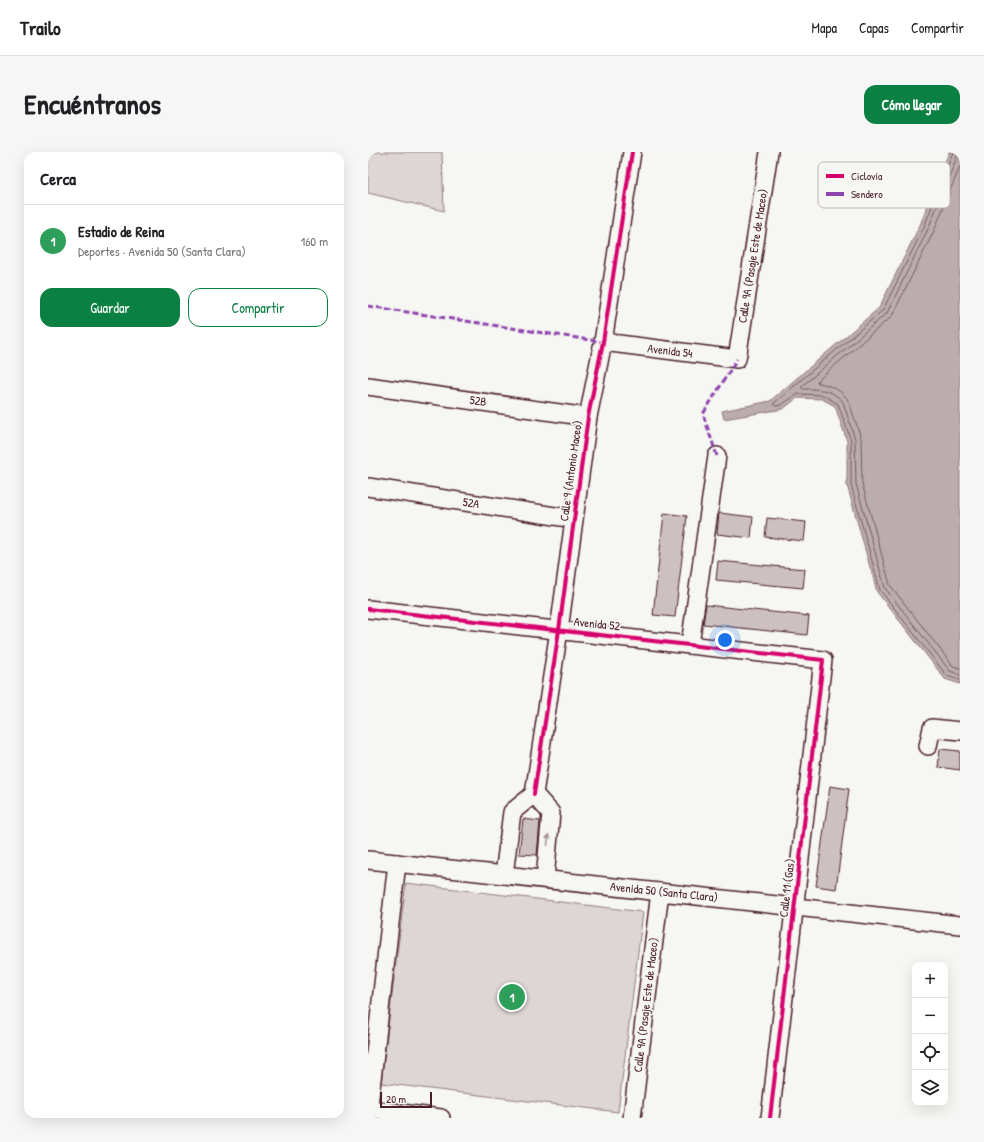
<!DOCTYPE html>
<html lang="es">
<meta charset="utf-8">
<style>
body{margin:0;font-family:"Patrick Hand",sans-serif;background:#f6f6f6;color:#202124}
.controls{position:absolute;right:12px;bottom:12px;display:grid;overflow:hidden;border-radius:8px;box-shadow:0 4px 16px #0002}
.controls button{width:36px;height:36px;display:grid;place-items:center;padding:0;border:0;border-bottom:1px solid #e0e0e0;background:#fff;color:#202124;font:20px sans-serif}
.scale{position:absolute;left:12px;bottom:10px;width:52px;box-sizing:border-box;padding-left:4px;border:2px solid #4a1f2b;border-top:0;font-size:11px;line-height:14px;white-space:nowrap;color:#4a1f2b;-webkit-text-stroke:3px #f6f6f2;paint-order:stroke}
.you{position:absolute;left:357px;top:488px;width:14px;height:14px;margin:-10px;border:3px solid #fff;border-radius:50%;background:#1a73e8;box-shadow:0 0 0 6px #1a73e833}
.badge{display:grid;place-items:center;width:26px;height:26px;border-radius:50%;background:#0b8043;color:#fff;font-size:13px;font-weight:700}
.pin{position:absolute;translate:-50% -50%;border:2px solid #fff;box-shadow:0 1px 4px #0006}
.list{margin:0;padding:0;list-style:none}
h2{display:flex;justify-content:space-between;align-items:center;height:52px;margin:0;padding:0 16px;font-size:17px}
h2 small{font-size:13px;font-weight:400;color:#757577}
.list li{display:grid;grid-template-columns:26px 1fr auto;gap:12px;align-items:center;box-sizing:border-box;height:72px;padding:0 16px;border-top:1px solid #e0e0e0}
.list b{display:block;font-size:15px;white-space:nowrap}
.list p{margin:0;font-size:13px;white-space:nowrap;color:#757577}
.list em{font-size:13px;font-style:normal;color:#757577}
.actions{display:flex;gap:8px;padding:12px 16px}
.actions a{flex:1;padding:9px 0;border:1px solid #0b8043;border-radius:12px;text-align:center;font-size:14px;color:#0b8043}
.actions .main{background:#0b8043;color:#fff}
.icon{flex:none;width:22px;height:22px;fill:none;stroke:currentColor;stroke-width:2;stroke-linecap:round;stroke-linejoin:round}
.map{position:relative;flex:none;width:592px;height:966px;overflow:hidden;border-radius:12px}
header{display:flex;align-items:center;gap:24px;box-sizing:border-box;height:56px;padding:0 20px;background:#fff;border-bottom:1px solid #e0e0e0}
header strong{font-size:19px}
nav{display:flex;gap:22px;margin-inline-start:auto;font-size:14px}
.intro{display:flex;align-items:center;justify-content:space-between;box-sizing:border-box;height:96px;padding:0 24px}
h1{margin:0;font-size:28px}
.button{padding:10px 18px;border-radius:12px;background:#0b8043;color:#fff;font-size:14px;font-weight:700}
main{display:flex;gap:24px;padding:0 24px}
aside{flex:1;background:#fff;border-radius:12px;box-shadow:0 4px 16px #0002}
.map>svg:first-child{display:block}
.green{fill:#ddd6d5;stroke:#947a80}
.water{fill:#bbadae;stroke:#8e747a}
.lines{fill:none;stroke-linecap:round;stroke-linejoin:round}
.shore{stroke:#77585f;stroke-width:1}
.building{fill:#ccc1c0;stroke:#4a1f2b}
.minor-casing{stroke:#4a1f2b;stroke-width:20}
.minor{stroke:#f6f6f2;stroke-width:17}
.quiet{stroke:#8e44ad;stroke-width:3;stroke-dasharray:6 3;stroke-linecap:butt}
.cycleway-casing{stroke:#f6f6f2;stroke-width:6}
.cycleway{stroke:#d6006c;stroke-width:4}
.oneway{fill:#a99598}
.labels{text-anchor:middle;stroke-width:3.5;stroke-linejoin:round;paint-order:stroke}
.street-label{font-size:12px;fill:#4a1f2b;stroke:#f6f6f2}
.key{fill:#f6f6f2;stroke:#c2b6b6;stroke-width:1}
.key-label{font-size:11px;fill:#4a1f2b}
</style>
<header>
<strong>Trailo</strong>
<nav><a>Mapa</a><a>Capas</a><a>Compartir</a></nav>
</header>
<div class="intro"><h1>Encuéntranos</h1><a class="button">Cómo llegar</a></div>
<main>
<aside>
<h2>Cerca<small></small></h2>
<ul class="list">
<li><span class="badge" style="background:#2e9e5b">1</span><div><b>Estadio de Reina</b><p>Deportes · Avenida 50 (Santa Clara)</p></div><em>160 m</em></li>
</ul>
<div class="actions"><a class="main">Guardar</a><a>Compartir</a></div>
</aside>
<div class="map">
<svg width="592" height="966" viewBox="0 0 592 966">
<rect width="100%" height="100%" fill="#f6f6f2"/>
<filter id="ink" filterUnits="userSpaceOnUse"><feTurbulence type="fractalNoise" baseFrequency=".025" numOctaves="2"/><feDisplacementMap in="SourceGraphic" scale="8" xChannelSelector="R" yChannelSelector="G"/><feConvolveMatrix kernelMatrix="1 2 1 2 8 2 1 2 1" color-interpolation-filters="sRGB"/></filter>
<g filter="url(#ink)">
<g class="green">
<path d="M0,0H74L76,59L0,41Z"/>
<path d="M38,731L275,760L250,960L13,931Z"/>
</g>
<path class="water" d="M581,0H592V532L577,527L509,440L479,333V289L467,254L454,247L429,246L415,257L356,267L354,259L402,249L511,156L552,73Z"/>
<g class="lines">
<g class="shore">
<path d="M585,0L556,75L515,158L405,252L407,254L413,253L430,242L455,243L470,252L483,288V333L512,438L579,524L592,528"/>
<path d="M590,0L589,5L560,77L519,161L433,235L435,237C450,237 465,237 475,250L487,287L488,332L517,436L582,519L592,523"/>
<path d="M592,14L566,79L524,164L449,229L450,231C461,232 476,239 481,250L493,286L494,331L522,433L585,514L592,516"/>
</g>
</g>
<g class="building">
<path d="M296,361L319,364L307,465L285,463Z"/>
<path d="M351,361L385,365L383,386L349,382Z"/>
<path d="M399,366L438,370L436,389L397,385Z"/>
<path d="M350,409L437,417L435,436L348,428Z"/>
<path d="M338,453L441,464L439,483L335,472Z"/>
<path d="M572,597L592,599V618L570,615Z"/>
<path d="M462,634L481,637L468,737L448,734Z"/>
<path d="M155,667L172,669L169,703L151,702Z"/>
</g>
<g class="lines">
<g class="minor-casing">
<g id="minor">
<path d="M235,190L369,207L401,0"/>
<path d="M0,234L220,265"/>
<path d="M0,335L206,367"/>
<path d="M0,457L455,508L402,966"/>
<path d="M322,493L349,304"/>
<path d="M560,594L564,576L592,579"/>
<path d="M166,642L191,478L220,265L235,190L264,0"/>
<path d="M0,708L592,773"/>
<path d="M136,723L144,660L166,642L183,661L177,727"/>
<path d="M0,957L73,966"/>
<path d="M0,962L29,711"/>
<path d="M264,966L292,740"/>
</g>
</g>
<use href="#minor" class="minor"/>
<g class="quiet">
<path d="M0,154L235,190"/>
<path d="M349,304L335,262L369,207"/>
</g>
<g class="cycleway-casing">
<g id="cycleway">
<path d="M0,457L455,508L402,966"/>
<path d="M166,642L191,478L220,265L235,190L264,0"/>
</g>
</g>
<use href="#cycleway" class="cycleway"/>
</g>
<defs><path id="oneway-solid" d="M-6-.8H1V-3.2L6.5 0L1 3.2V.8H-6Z"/></defs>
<use class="oneway" href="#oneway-solid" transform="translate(180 688) rotate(-85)"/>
</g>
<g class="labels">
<g class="street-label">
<text transform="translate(385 104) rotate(-81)" y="4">Calle 9A (Pasaje Este de Maceo)</text>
<text transform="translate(302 199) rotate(7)" y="4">Avenida 54</text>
<text transform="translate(110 249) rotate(8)" y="4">52B</text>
<text transform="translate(203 319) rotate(-82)" y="4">Calle 9 (Antonio Maceo)</text>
<text transform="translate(103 351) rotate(9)" y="4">52A</text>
<text transform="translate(229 472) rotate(6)" y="4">Avenida 52</text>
<text transform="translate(419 736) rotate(-83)" y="4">Calle 11 (Gas)</text>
<text transform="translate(296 740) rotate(6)" y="4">Avenida 50 (Santa Clara)</text>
<text transform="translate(278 853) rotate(-83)" y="4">Calle 9A (Pasaje Este de Maceo)</text>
</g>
</g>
<rect x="450" y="10" width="132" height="46" rx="6" class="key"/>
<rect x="458" y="22" width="18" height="4" fill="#d6006c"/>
<rect x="458" y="40" width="18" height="4" fill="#8e44ad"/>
<g class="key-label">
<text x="483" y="28">Ciclovía</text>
<text x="483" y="46">Sendero</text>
</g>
</svg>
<div class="controls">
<button>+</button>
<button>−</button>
<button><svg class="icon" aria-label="locate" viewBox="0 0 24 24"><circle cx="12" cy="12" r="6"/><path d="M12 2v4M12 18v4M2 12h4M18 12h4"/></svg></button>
<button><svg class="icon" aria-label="layers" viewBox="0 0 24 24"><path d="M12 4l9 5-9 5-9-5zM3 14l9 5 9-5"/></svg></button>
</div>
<div class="scale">20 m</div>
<div class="you"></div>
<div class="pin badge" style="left:144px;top:845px;background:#2e9e5b">1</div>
</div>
</main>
